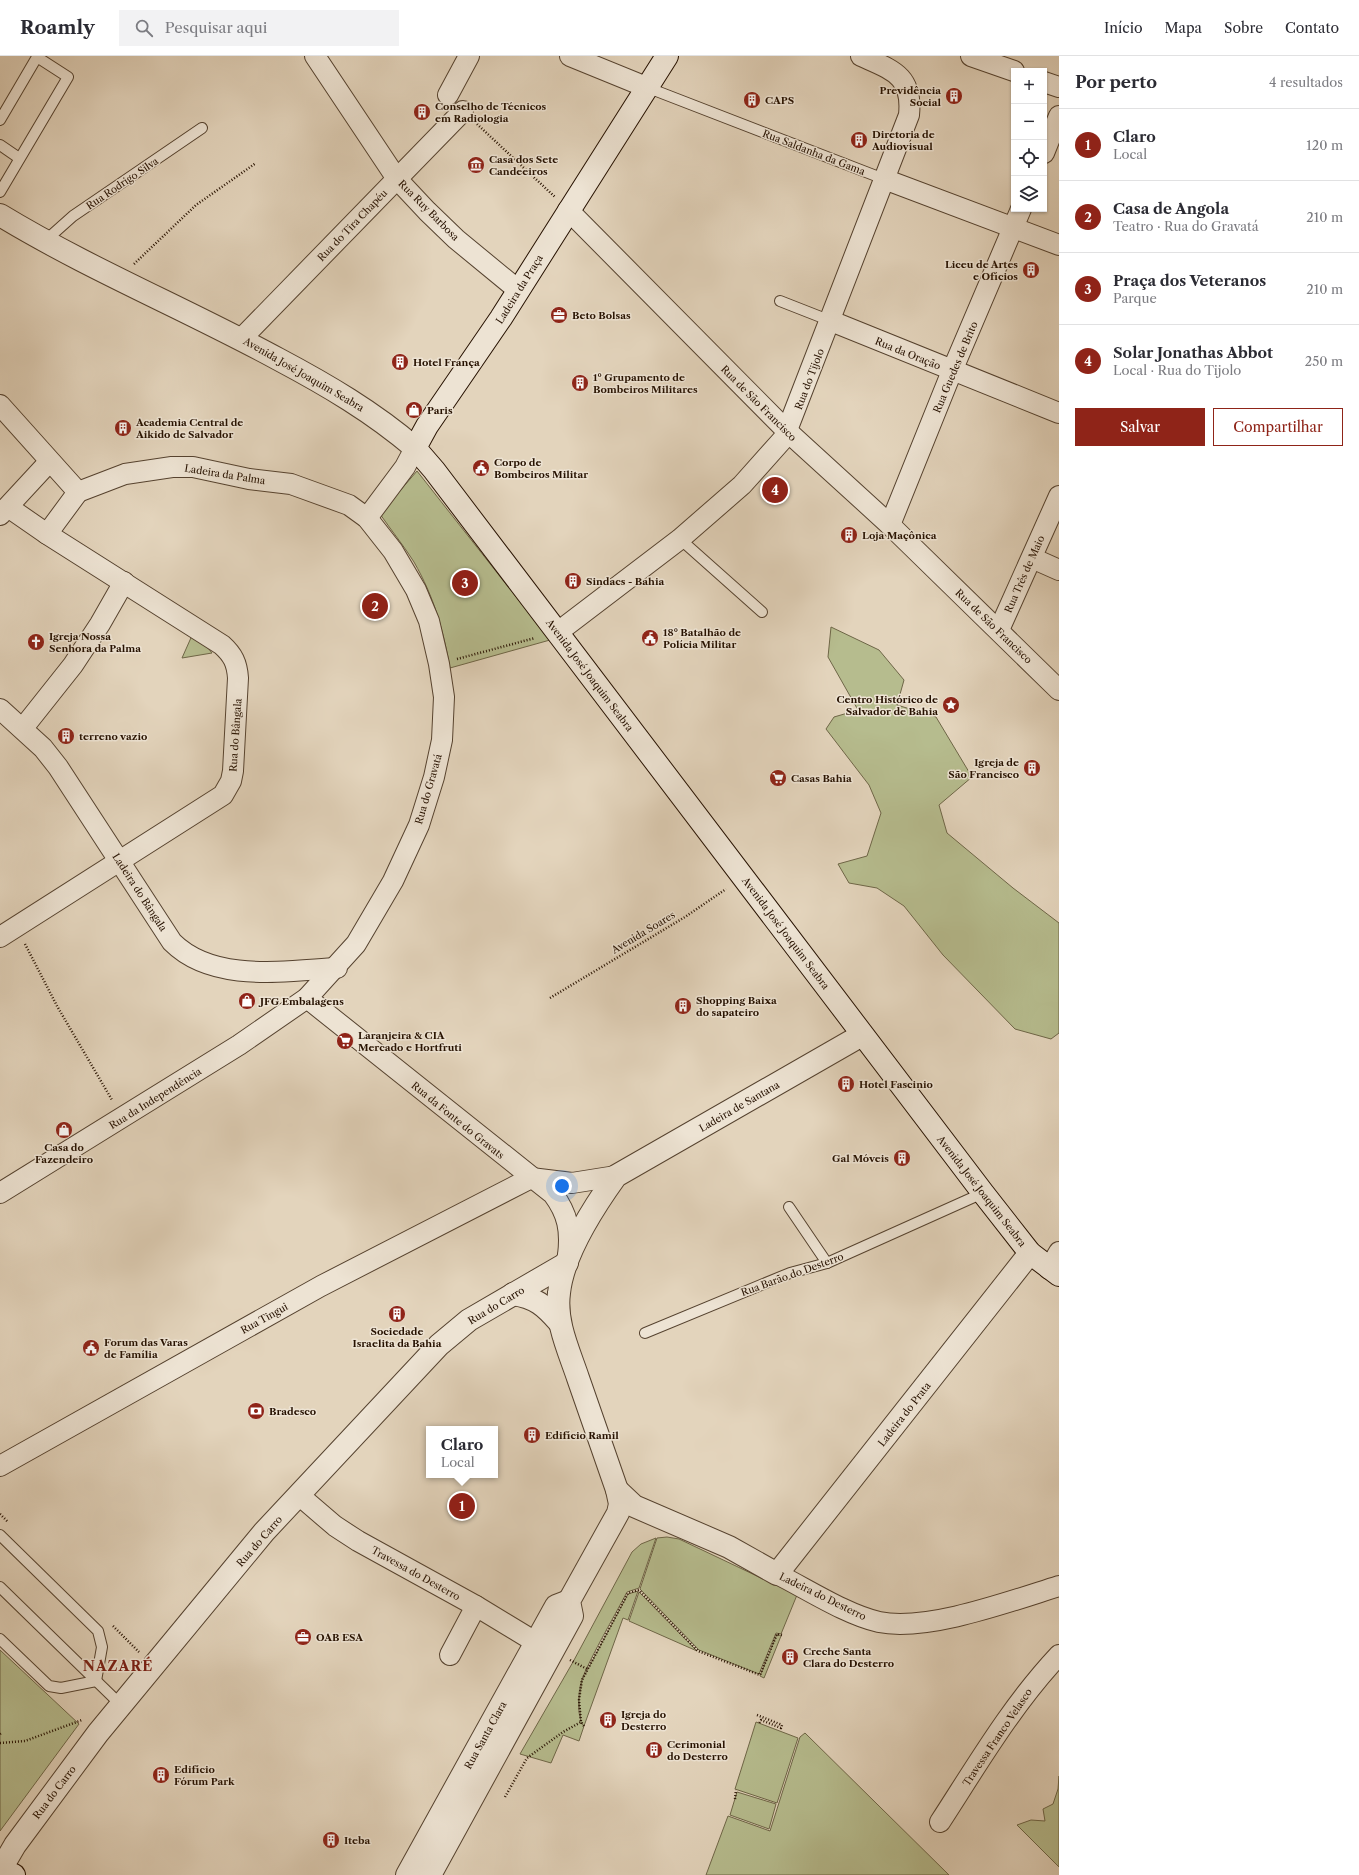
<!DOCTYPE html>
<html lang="pt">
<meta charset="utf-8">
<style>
body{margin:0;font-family:"Libre Caslon Text",serif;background:#f2f2f3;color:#2b2b33}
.controls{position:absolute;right:12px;top:12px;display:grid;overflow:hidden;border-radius:0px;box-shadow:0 1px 3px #0004}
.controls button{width:36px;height:36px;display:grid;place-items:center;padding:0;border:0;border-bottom:1px solid #e1e1e2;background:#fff;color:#2b2b33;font:20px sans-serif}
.you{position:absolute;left:562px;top:1130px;width:14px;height:14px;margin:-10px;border:3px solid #fff;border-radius:50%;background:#1a73e8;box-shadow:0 0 0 6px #1a73e833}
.badge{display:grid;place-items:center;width:26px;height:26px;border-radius:50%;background:#8f2418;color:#fff;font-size:13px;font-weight:700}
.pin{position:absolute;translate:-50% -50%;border:2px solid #fff;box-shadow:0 1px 4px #0006}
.popup{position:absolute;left:426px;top:1370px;width:72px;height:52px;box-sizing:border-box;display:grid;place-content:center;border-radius:0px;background:#fff;filter:drop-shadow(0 1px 3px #0005);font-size:13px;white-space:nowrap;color:#7c7c81}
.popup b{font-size:15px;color:#2b2b33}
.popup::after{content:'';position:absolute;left:50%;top:100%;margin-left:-8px;border:8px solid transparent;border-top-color:#fff}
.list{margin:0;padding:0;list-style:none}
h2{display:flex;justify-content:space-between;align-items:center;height:52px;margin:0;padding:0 16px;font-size:17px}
h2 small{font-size:13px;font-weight:400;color:#7c7c81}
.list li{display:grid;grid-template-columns:26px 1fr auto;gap:12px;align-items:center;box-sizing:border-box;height:72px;padding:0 16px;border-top:1px solid #e1e1e2}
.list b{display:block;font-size:15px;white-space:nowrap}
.list p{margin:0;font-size:13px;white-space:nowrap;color:#7c7c81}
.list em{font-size:13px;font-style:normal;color:#7c7c81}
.actions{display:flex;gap:8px;padding:12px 16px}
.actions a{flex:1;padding:9px 0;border:1px solid #8f2418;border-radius:0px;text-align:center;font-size:14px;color:#8f2418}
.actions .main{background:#8f2418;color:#fff}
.icon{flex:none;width:22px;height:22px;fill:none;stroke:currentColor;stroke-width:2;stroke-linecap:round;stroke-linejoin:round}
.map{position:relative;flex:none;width:1059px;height:1819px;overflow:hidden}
header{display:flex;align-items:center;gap:24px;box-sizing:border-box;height:56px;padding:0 20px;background:#fff;border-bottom:1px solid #e1e1e2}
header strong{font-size:19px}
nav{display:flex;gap:22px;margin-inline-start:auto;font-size:14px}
.search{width:280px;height:36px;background:#f2f2f3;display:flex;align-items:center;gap:10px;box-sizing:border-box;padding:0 14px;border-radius:0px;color:#7c7c81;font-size:15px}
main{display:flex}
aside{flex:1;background:#fff}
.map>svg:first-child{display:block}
.green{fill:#b6bc8e;stroke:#6e6647}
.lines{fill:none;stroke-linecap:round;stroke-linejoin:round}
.service-casing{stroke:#55422f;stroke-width:12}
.minor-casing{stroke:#55422f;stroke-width:22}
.tertiary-casing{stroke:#55422f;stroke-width:24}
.secondary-casing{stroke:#261100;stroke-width:24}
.path{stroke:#261100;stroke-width:2.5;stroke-dasharray:1 2;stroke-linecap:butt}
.service{stroke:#ede3d3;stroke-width:10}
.minor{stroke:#ede3d3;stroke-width:20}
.tertiary{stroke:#ede3d3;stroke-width:22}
.secondary{stroke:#ede3d3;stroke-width:22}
.labels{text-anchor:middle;stroke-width:3;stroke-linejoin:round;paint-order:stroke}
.poi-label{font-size:10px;font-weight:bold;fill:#261100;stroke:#ede3d3;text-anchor:start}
.street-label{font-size:10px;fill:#261100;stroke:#ede3d3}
.district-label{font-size:14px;font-weight:bold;letter-spacing:1px;fill:#7a1f14;stroke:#ede3d3}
</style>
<header>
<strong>Roamly</strong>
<div class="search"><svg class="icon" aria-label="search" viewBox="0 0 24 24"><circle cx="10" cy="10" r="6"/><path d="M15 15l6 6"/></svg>Pesquisar aqui</div>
<nav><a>Início</a><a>Mapa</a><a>Sobre</a><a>Contato</a></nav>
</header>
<main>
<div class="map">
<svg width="1059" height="1819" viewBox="0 0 1059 1819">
<rect width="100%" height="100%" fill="#e3d4bc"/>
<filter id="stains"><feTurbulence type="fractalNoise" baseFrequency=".005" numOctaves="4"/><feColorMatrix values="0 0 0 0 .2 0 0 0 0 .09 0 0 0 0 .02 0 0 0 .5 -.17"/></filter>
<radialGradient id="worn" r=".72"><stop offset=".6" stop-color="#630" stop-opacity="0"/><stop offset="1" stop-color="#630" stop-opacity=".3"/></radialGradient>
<g class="green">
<path d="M417,415L550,584L450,612C443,573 434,541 414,506C404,490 391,474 380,458Z"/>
<path d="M831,571L879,594L904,624L897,649L936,661L972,721L939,749L947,777L1013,832L1059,867V977L1051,983L1015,973L943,899L904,850L877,832L849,827L838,808L867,800L881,757L869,729L826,673L834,661L858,654L828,601Z"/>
<path d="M194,575L212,597L182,602Z"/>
<path d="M667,1481L679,1483L797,1539L781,1578L776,1577L759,1618L699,1594L640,1533L657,1482Z"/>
<path d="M656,1482L639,1532L627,1536C613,1563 593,1596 582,1623C578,1634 576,1662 584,1670L579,1685L563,1679L551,1707L520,1698L573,1606L632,1496L641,1488Z"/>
<path d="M638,1535L628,1564L623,1562L584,1670L581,1666L579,1644L582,1624L628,1538Z"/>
<path d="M639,1536L697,1595L629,1565Z"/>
<path d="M777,1578L781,1580L764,1622L760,1620Z"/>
<path d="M0,1594L79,1668L0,1775Z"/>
<path d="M756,1666L798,1682L777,1747L735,1733Z"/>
<path d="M805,1677L949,1819H706L728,1760L770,1775L800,1681Z"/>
<path d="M1059,1720V1811L1017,1769L1031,1764L1045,1765L1043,1753L1053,1748L1058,1733Z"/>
<path d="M737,1736L776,1748L769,1773L730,1759Z"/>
</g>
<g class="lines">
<g class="service-casing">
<g id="service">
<path d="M646,31L884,123"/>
<path d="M0,64L37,1L68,21L0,136"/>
<path d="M0,89L19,102"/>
<path d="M45,185L73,160L202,72"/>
<path d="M780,245L831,265"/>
<path d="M680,483L762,556"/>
<path d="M789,1151L827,1207"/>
<path d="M645,1277L790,1217L827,1207L983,1137"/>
<path d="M0,1479L98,1575L102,1591L96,1625"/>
<path d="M0,1531L121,1649"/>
<path d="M0,1583L49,1630L61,1632L96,1625"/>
</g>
</g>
<g class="minor-casing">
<g id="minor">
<path d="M315,0L397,123L427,155L456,183L518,234"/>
<path d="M570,0L646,31"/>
<path d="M971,0L1014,15"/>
<path d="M1044,26L1059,31"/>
<path d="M448,39L469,0"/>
<path d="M1044,97L1059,60"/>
<path d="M884,123L1059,189"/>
<path d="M568,154L788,376L890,469L1059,634"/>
<path d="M831,265L1059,357"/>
<path d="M241,283L463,55"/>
<path d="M0,349L78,436"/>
<path d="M8,451L47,478L78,436"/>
<path d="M0,459L49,406"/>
<path d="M367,462L405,411L415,392"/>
<path d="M890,469L952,315L1021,153"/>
<path d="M1032,502L1059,514"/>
<path d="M999,574L1059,440"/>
<path d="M558,576L680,483L742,429L784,382L909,59C913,19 892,14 861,0"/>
<path d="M0,653L43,692L58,711L172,886C213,927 284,915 337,912"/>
<path d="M23,672L73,609L100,568L124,526"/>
<path d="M0,881L223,739L231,725L233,715L238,622C237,607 233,599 222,589L47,478"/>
<path d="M307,942L553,1138C568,1158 571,1175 568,1199"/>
<path d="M0,1137L239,989L307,942L356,888L393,825L419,769L434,721L442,684L444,641L439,608L429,565L416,534L393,495L367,462L349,449L291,428L249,423L193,411H172L125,418L78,436"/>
<path d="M1049,1213L1059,1196"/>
<path d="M0,1410L321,1230L531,1122L572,1127L616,1120"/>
<path d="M300,1440L335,1470L358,1485L476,1550L537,1587"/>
<path d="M777,1518C807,1533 847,1559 879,1566C927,1576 1011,1545 1059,1530"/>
<path d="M450,1599L476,1550"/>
<path d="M940,1766C977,1709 1012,1649 1059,1599"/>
</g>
</g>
<g class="tertiary-casing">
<g id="tertiary">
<path d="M0,159C89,213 186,253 278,303C327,329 373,356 415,392"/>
<path d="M513,1238C536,1242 544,1249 559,1266"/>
<path d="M617,1434L634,1450L729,1491L777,1518L1030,1197"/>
<path d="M1,1813L15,1789L98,1677L264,1476L439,1289L469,1264L567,1207"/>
<path d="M407,1819L556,1550L569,1545"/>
<path d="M430,1819L572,1560L569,1545L618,1457L620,1448L617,1434C604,1397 591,1359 578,1322C569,1295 555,1266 559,1237C563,1198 593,1152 616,1120L862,979"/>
</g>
</g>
<g class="secondary-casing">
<g id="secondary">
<path d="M667,0L501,262L427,370L415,392L434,414L983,1137L1030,1197L1059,1219"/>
<path d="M0,1813L14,1819"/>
</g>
</g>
<g class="path">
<path d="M477,68L555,141"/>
<path d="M134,208L196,149L256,107"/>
<path d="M457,603L535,582"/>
<path d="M25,888L57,950L112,1044"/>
<path d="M550,942L685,861L726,833"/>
<path d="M0,1458L8,1466"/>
<path d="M113,1570L139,1596"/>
<path d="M570,1604L587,1613"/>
<path d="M757,1659L782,1669L781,1672L761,1664L759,1668"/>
<path d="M584,1670L581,1666L579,1644L582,1624L628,1537L639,1534L698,1595L760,1619L777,1578L782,1579"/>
<path d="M0,1678L2,1676"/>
<path d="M0,1687L25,1685L82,1664"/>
<path d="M505,1741L527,1702L563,1676L581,1666"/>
<path d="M735,1743L736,1734"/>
</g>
<use href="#service" class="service"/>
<use href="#minor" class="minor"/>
<use href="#tertiary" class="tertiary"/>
<use href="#secondary" class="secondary"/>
</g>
<defs>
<g id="building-disc" transform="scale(0.9)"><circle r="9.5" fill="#8f2418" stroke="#ede3d3"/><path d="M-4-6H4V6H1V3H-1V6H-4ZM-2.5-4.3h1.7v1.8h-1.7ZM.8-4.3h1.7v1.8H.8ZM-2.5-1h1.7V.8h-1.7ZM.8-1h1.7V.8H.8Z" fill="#fff"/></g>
<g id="museum-disc" transform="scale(0.9)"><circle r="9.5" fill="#8f2418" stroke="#ede3d3"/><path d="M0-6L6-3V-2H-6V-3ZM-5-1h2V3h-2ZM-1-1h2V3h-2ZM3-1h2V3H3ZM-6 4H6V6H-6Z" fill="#fff"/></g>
<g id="office-disc" transform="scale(0.9)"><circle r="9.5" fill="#8f2418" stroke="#ede3d3"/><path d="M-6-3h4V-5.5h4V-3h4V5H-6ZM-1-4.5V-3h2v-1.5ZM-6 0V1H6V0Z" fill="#fff"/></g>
<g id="shop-disc" transform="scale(0.9)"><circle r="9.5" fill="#8f2418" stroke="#ede3d3"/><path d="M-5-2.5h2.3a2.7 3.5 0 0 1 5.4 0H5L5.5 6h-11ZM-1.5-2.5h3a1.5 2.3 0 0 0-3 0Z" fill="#fff"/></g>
<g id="civic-disc" transform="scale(0.9)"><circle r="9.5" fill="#8f2418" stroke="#ede3d3"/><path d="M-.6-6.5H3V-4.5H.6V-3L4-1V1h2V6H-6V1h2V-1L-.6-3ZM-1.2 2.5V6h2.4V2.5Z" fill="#fff"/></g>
<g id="church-disc" transform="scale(0.9)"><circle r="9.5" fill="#8f2418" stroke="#ede3d3"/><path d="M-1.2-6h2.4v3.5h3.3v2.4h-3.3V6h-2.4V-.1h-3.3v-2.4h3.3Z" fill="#fff"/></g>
<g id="sight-disc" transform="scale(0.9)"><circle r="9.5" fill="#8f2418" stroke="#ede3d3"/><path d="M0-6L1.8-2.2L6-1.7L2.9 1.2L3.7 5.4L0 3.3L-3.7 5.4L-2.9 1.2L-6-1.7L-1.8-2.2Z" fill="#fff"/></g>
<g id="supermarket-disc" transform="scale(0.9)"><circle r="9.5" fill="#8f2418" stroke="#ede3d3"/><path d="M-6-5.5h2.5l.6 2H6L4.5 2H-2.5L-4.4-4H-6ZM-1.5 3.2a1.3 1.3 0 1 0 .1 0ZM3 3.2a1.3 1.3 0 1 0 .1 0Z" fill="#fff"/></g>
<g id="bank-disc" transform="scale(0.9)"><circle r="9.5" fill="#8f2418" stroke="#ede3d3"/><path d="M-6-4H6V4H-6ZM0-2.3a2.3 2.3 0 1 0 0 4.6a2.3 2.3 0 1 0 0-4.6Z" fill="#fff"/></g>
</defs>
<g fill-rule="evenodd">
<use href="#building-disc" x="954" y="40"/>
<use href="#building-disc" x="752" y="44"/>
<use href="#building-disc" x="422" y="56"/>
<use href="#building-disc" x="859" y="84"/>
<use href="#museum-disc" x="476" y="109"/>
<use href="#building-disc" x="1031" y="214"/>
<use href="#office-disc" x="559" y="259"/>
<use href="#building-disc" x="400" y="306"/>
<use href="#building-disc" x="580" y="327"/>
<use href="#shop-disc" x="414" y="354"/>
<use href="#building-disc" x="123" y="372"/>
<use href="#civic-disc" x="481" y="412"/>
<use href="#building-disc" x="849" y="479"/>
<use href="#building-disc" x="573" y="525"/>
<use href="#civic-disc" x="650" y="582"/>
<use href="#church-disc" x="36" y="586"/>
<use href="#sight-disc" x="951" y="649"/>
<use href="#building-disc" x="66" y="680"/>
<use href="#building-disc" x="1032" y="712"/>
<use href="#supermarket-disc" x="778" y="722"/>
<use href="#shop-disc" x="247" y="945"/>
<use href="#building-disc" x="683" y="950"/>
<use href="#supermarket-disc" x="345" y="985"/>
<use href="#building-disc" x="846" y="1028"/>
<use href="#shop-disc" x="64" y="1074"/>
<use href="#building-disc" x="902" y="1102"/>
<use href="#building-disc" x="397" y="1258"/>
<use href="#civic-disc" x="91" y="1292"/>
<use href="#bank-disc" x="256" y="1355"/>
<use href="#building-disc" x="532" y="1379"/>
<use href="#office-disc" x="303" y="1581"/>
<use href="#building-disc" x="790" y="1601"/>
<use href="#building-disc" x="608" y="1664"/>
<use href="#building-disc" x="654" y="1694"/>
<use href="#building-disc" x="161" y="1719"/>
<use href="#building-disc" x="331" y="1784"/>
</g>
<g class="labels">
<g class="poi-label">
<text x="941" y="38" text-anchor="end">Previdência<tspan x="941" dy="12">Social</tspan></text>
<text x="765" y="48">CAPS</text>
<text x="435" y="54">Conselho de Técnicos<tspan x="435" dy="12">em Radiologia</tspan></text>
<text x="872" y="82">Diretoria de<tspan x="872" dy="12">Audiovisual</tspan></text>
<text x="489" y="107">Casa dos Sete<tspan x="489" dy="12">Candeeiros</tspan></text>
<text x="1018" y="212" text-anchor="end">Liceu de Artes<tspan x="1018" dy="12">e Ofícios</tspan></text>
<text x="572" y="263">Beto Bolsas</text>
<text x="413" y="310">Hotel França</text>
<text x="593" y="325">1º Grupamento de<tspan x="593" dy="12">Bombeiros Militares</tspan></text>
<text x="427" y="358">Paris</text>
<text x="136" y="370">Academia Central de<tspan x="136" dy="12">Aikido de Salvador</tspan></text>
<text x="494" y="410">Corpo de<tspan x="494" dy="12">Bombeiros Militar</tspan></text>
<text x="862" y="483">Loja Maçônica</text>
<text x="586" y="529">Sindacs - Bahia</text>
<text x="663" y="580">18º Batalhão de<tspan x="663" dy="12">Polícia Militar</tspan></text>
<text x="49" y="584">Igreja Nossa<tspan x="49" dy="12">Senhora da Palma</tspan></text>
<text x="938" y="647" text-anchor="end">Centro Histórico de<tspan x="938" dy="12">Salvador de Bahia</tspan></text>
<text x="79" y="684">terreno vazio</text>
<text x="1019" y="710" text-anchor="end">Igreja de<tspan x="1019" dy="12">São Francisco</tspan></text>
<text x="791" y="726">Casas Bahia</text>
<text x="696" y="948">Shopping Baixa<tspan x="696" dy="12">do sapateiro</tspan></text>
<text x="260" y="949">JFG Embalagens</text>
<text x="358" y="983">Laranjeira &amp; CIA<tspan x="358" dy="12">Mercado e Hortfruti</tspan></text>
<text x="859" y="1032">Hotel Fascinio</text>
<text x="64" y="1095" text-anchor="middle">Casa do<tspan x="64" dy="12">Fazendeiro</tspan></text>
<text x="889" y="1106" text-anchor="end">Gal Móveis</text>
<text x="397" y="1279" text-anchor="middle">Sociedade<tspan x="397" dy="12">Israelita da Bahia</tspan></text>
<text x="104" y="1290">Forum das Varas<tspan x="104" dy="12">de Família</tspan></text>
<text x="269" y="1359">Bradesco</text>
<text x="545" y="1383">Edifício Ramil</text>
<text x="316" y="1585">OAB ESA</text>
<text x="803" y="1599">Creche Santa<tspan x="803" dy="12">Clara do Desterro</tspan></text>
<text x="621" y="1662">Igreja do<tspan x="621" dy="12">Desterro</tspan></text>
<text x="667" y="1692">Cerimonial<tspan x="667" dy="12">do Desterro</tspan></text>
<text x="174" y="1717">Edifício<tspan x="174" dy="12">Fórum Park</tspan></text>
<text x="344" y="1788">Iteba</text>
</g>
<g class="street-label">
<text transform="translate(814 96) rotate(21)" y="4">Rua Saldanha da Gama</text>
<text transform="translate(122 127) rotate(-34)" y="4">Rua Rodrigo Silva</text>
<text transform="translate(429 154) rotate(45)" y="4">Rua Ruy Barbosa</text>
<text transform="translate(352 169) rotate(-46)" y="4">Rua do Tira Chapéu</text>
<text transform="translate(519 233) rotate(-58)" y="4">Ladeira da Praça</text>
<text transform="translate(908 297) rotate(22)" y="4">Rua da Oração</text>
<text transform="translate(955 311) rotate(-67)" y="4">Rua Guedes de Brito</text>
<text transform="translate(304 318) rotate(30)" y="4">Avenida José Joaquim Seabra</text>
<text transform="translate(809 323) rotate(-69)" y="4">Rua do Tijolo</text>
<text transform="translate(759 347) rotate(45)" y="4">Rua de São Francisco</text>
<text transform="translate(225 418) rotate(9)" y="4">Ladeira da Palma</text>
<text transform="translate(1024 518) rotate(-66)" y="4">Rua Três de Maio</text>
<text transform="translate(994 570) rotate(44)" y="4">Rua de São Francisco</text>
<text transform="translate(590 619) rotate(53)" y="4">Avenida José Joaquim Seabra</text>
<text transform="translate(235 679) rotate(-86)" y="4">Rua do Bângala</text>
<text transform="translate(428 733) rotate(-74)" y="4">Rua do Gravatá</text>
<text transform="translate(140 836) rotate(57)" y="4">Ladeira do Bângala</text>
<text transform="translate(643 876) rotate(-31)" y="4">Avenida Soares</text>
<text transform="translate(786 877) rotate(53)" y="4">Avenida José Joaquim Seabra</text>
<text transform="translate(155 1042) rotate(-32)" y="4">Rua da Independência</text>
<text transform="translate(739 1050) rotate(-30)" y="4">Ladeira de Santana</text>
<text transform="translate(458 1064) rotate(39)" y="4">Rua da Fonte do Gravats</text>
<text transform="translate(982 1135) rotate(52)" y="4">Avenida José Joaquim Seabra</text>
<text transform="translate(792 1218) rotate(-20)" y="4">Rua Barão do Desterro</text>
<text transform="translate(496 1249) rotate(-31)" y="4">Rua do Carro</text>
<text transform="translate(264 1262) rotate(-29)" y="4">Rua Tingui</text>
<text transform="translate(904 1358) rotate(-52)" y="4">Ladeira do Prata</text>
<text transform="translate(259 1485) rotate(-49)" y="4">Rua do Carro</text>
<text transform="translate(416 1517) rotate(29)" y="4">Travessa do Desterro</text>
<text transform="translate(823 1540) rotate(26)" y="4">Ladeira do Desterro</text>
<text transform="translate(485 1679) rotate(-61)" y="4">Rua Santa Clara</text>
<text transform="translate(997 1681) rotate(-56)" y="4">Travessa Franco Velasco</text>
<text transform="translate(54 1736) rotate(-53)" y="4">Rua do Carro</text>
</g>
<g class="district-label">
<text x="118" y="1615">NAZARÉ</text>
</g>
</g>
<rect width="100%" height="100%" filter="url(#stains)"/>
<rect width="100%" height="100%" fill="url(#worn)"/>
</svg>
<div class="controls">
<button>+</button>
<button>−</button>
<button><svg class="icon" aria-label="locate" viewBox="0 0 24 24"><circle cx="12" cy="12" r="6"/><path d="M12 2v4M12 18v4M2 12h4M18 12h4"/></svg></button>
<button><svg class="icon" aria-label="layers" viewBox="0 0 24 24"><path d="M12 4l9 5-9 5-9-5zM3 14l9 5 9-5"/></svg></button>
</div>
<div class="you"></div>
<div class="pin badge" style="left:462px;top:1450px">1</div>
<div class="popup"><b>Claro</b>Local</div>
<div class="pin badge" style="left:375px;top:550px">2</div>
<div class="pin badge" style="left:465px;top:527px">3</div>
<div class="pin badge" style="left:775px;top:434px">4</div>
</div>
<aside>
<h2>Por perto<small>4 resultados</small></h2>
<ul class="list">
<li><span class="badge">1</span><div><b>Claro</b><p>Local</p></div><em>120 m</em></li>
<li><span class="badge">2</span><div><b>Casa de Angola</b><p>Teatro · Rua do Gravatá</p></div><em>210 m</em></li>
<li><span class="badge">3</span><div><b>Praça dos Veteranos</b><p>Parque</p></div><em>210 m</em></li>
<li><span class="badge">4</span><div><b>Solar Jonathas Abbot</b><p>Local · Rua do Tijolo</p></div><em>250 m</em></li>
</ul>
<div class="actions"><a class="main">Salvar</a><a>Compartilhar</a></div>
</aside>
</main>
